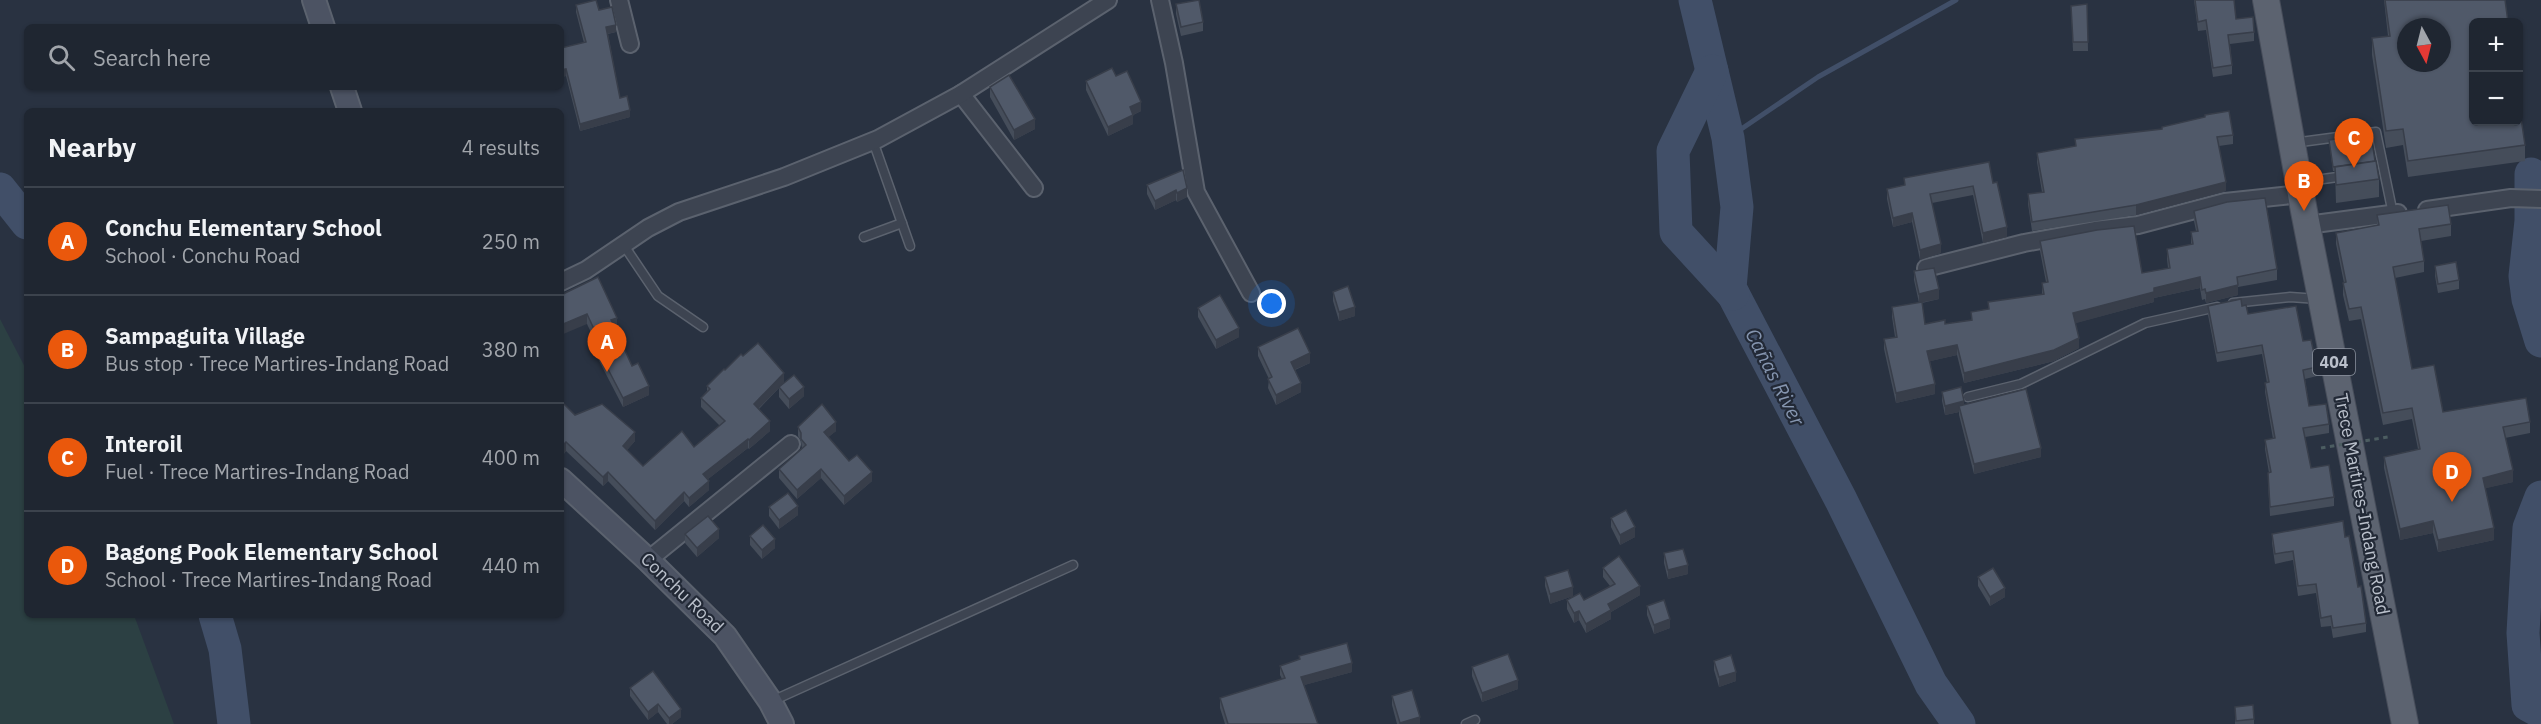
<!DOCTYPE html>
<meta charset="utf-8">
<style>
body{margin:0;font-family:"IBM Plex Sans",sans-serif;background:#2c323d;color:#f1f3f6}
.controls{position:absolute;right:18px;top:18px;display:grid;overflow:hidden;border-radius:9px;box-shadow:0 2px 4px #0004}
.controls button{width:54px;height:54px;display:grid;place-items:center;padding:0;border:0;border-bottom:2px solid #3c434d;background:#1f2631;color:#f1f3f6;font:30px sans-serif}
.compass{position:absolute;left:2397px;top:18px;width:54px;height:54px;border-radius:50%;background:#1f2631;box-shadow:0 2px 4px #0004;rotate:173deg}
.you{position:absolute;left:1272px;top:304px;width:21px;height:21px;margin:-15px;border:4px solid #fff;border-radius:50%;background:#1a73e8;box-shadow:0 0 0 9px #1a73e833}
.badge{display:grid;place-items:center;width:39px;height:39px;border-radius:50%;background:#ea580c;color:#fff;font-size:20px;font-weight:700}
.pin{position:absolute;translate:-50% -50px;filter:drop-shadow(0 2px 3px #0008)}
.pin::after{content:'';position:absolute;top:32px;width:21px;height:18px;background:inherit;clip-path:polygon(0 0,100% 0,50% 100%)}
.list{margin:0;padding:0;list-style:none}
h2{display:flex;justify-content:space-between;align-items:center;height:78px;margin:0;padding:0 24px;font-size:26px}
h2 small{font-size:20px;font-weight:400;color:#a1a5ab}
.list li{display:grid;grid-template-columns:39px 1fr auto;gap:18px;align-items:center;box-sizing:border-box;height:108px;padding:0 24px;border-top:2px solid #3c434d}
.list b{display:block;font-size:22px;white-space:nowrap}
.list p{margin:0;font-size:20px;white-space:nowrap;color:#a1a5ab}
.list em{font-size:20px;font-style:normal;color:#a1a5ab}
.icon{flex:none;width:33px;height:33px;fill:none;stroke:currentColor;stroke-width:2;stroke-linecap:round;stroke-linejoin:round}
.map{position:relative;flex:none;width:2541px;height:724px;overflow:hidden}
.search{position:absolute;background:#1f2631;box-shadow:0 2px 4px #0004;left:24px;top:24px;width:540px;height:66px;display:flex;align-items:center;gap:15px;box-sizing:border-box;padding:0 21px;border-radius:9px;color:#a1a5ab;font-size:22px}
.panel{position:absolute;background:#1f2631;box-shadow:0 2px 4px #0004;left:24px;top:108px;width:540px;height:510px;border-radius:9px}
.map>svg:first-child{display:block}
.green{fill:#2c4043}
.lines{fill:none;stroke-linecap:round;stroke-linejoin:round}
.stream{stroke:#414f68;stroke-width:5}
.river{stroke:#414f68;stroke-width:33}
.lane-casing{stroke:#5b626e;stroke-width:11}
.street-casing{stroke:#5b626e;stroke-width:20}
.secondary-casing{stroke:#5b626e;stroke-width:26}
.primary-casing{stroke:#474d5a;stroke-width:28}
.lane{stroke:#3d4451;stroke-width:8}
.street{stroke:#3d4451;stroke-width:16}
.secondary{stroke:#4c5363;stroke-width:22}
.primary{stroke:#5c6370;stroke-width:26}
.path-bridge{stroke:#4c5d61;stroke-width:3;stroke-dasharray:4.5 4.5;stroke-linecap:butt}
.wall{fill:#454d5a}
.shaded-wall{fill:#383e4a}
.building{fill:#505969;stroke:#383e4a;stroke-width:1.5;fill-rule:evenodd}
.labels{text-anchor:middle;stroke-width:4.5;stroke-linejoin:round;paint-order:stroke}
.shield{fill:#222936;stroke:#8c939e;stroke-width:1.5}
.shield-label{font-size:16px;font-weight:bold;fill:#bac0cb}
.street-label{font-size:18px;fill:#bac0cb;stroke:#222936}
.water-label{font-size:20px;font-style:italic;fill:#8595af;stroke:#222936}
</style>
<div class="map">
<svg width="2541" height="724" viewBox="0 0 2541 724">
<rect width="100%" height="100%" fill="#293241"/>
<path class="green" d="M0,319L27,371V615H134L174,724H0Z"/>
<g class="lines">
<path class="stream" d="M1728,138L1818,77L1956,0"/>
<g class="river">
<path d="M1695,0L1728,138L1737,207L1730,288L1841,500L1931,684L1959,724"/>
<path d="M1712,71L1673,151L1676,232L1733,294"/>
<path d="M2531,174V221L2525,276L2528,299L2541,341"/>
<path d="M0,189L27,223"/>
<path d="M2541,497L2529,528L2523,633L2528,705L2541,712"/>
<path d="M215,615L225,649L234,724"/>
</g>
<g class="lane-casing">
<g id="lane">
<path d="M873,141L910,246"/>
<path d="M2293,143L2376,132L2393,214"/>
<path d="M2301,182L2345,176"/>
<path d="M864,237L902,223"/>
<path d="M623,244L658,296L703,327"/>
<path d="M2233,303L2290,297L2318,299"/>
<path d="M1968,397L2021,384L2145,323L2217,307"/>
<path d="M772,701L1073,565"/>
<path d="M1466,724L1475,720"/>
</g>
</g>
<g class="street-casing">
<g id="street">
<path d="M619,0L630,44"/>
<path d="M1160,0L1174,63L1196,192L1251,293"/>
<path d="M961,94L1034,188"/>
<path d="M2427,210L2511,198L2541,199"/>
<path d="M2307,225L2398,213"/>
<path d="M1926,268L2024,243L2095,230L2138,225L2225,202L2301,194"/>
<path d="M561,282L586,270L648,228L679,212L784,177L878,139L961,94L1108,0"/>
<path d="M648,560L791,444"/>
</g>
</g>
<g class="secondary-casing">
<g id="secondary">
<path d="M314,0L323,27"/>
<path d="M342,87L350,111"/>
<path d="M561,480L648,560L725,636L770,701L782,724"/>
</g>
</g>
<g class="primary-casing">
<path id="primary" d="M2266,0L2304,211L2405,724"/>
</g>
<use href="#lane" class="lane"/>
<use href="#street" class="street"/>
<use href="#secondary" class="secondary"/>
<use href="#primary" class="primary"/>
<path class="path-bridge" d="M2321,448L2388,437"/>
</g>
<g class="wall">
<path d="M2194,0H2234L2236,19L2254,32V41L2230,44L2232,65V74L2213,77L2206,30L2198,31Z"/>
<path d="M2384,0H2505L2525,145V161L2408,177L2403,145L2386,148L2372,55V38L2388,36Z"/>
<path d="M1176,4L1203,22V31L1181,36L1176,14Z"/>
<path d="M2087,4L2088,51H2073L2071,6Z"/>
<path d="M576,5L599,10L616,32L608,34L620,98L630,117L580,131L566,76L561,77L584,43L576,12Z"/>
<path d="M1116,76L1141,111L1133,115V124L1108,136L1086,90V81Z"/>
<path d="M990,87L1035,129L1014,140L990,97Z"/>
<path d="M2233,135V144L2219,146L2226,191L2136,215L2032,231L2028,204V194L2042,192L2037,162V153L2075,146V139Z"/>
<path d="M2329,140L2375,161L2379,179V197L2336,203L2335,171H2333Z"/>
<path d="M1183,170L1187,197L1177,202L1176,200L1155,210L1147,194V185Z"/>
<path d="M1904,178L1993,183L2007,237L1983,243L1973,195L1932,203L1941,253L1920,260L1912,222L1893,227L1887,199V189L1904,185Z"/>
<path d="M2194,211L2277,269V280L2238,287V295L2206,303L2205,299L2202,300L2200,288L2154,298V302L2075,323L2079,348L2054,361L1964,383L1957,355L1930,361L1935,394L1896,403L1884,349V339L1895,337L1892,317V307L1919,303L1914,280V271L1939,299L1922,303L1925,324H1945L1971,320V312L1988,309V302L2042,294V283L2046,282L2040,251V241L2142,273L2168,268L2167,259V249L2191,245V232L2196,231L2194,221Z"/>
<path d="M2377,215L2451,224V236L2421,241L2424,261V272L2395,278L2412,369L2443,412L2530,422V433L2505,438L2513,482L2485,488L2494,540L2438,552L2433,533L2400,540L2384,468V457L2418,449L2412,419L2383,425L2361,319L2349,321L2343,295V283H2344L2336,244V233L2377,225Z"/>
<path d="M2435,266L2459,280V289L2438,293L2435,276Z"/>
<path d="M1333,292L1355,316L1339,321L1333,301Z"/>
<path d="M561,295L617,327L614,328L632,366L649,395L623,407L595,353V344L596,343L587,324Z"/>
<path d="M2208,306H2242L2248,314L2303,341L2317,367V376L2305,379L2309,406L2329,424V433L2305,437L2311,468L2334,497V506L2270,516L2268,482V473H2269L2265,449V440L2273,439L2265,392V383H2267L2262,354L2217,362L2208,315Z"/>
<path d="M1198,308L1239,337L1216,349L1198,317Z"/>
<path d="M1258,347L1310,363L1295,370L1301,392L1276,405L1268,388L1269,379L1258,356Z"/>
<path d="M725,370L784,383L804,396L789,409L779,397V388L759,409L770,431L749,449L748,448L708,479L709,490L689,507L684,501L655,530L608,481L603,486L566,451L563,455L561,453V401L575,415L635,441L627,450L643,466L694,447L720,426L701,407V398L707,391V386Z"/>
<path d="M1942,392L1964,405L2041,457L1974,474L1959,415V412L1945,415L1942,401Z"/>
<path d="M798,427L836,431L828,437L849,461L872,481L844,505L821,478L797,499L779,478V469L802,449L801,441L798,436Z"/>
<path d="M769,507L798,515L779,529L769,516Z"/>
<path d="M1611,518L1635,537L1620,545L1611,527Z"/>
<path d="M685,534L719,538L697,557L685,543Z"/>
<path d="M2272,534L2345,537L2358,587L2366,623V632L2333,638L2331,626L2321,627L2316,593L2298,596L2293,560L2275,564L2272,543Z"/>
<path d="M750,536L775,548L762,559L750,545Z"/>
<path d="M1664,553L1688,574L1668,579L1664,563Z"/>
<path d="M1603,568L1640,595L1611,612V619L1586,633L1579,620L1574,623L1567,609V600H1584L1610,586L1603,577Z"/>
<path d="M1545,577L1573,596L1550,604L1545,586Z"/>
<path d="M1978,577L2005,597L1990,606L1978,586Z"/>
<path d="M1647,606L1670,628L1654,634L1647,615Z"/>
<path d="M1299,656L1352,672L1304,685L1318,724H1225L1220,708V698L1282,679L1280,675V666L1299,660Z"/>
<path d="M1714,661L1736,681L1719,687L1714,670Z"/>
<path d="M1472,667L1518,689L1482,702L1472,676Z"/>
<path d="M630,688L681,717L672,724H667L658,712L648,720L630,696Z"/>
<path d="M1392,696L1420,724H1397L1392,705Z"/>
<path d="M2235,707L2254,719V724H2235Z"/>
</g>
<g class="shaded-wall">
<path d="M616,25V32L606,34V27Z"/>
<path d="M566,69V76L561,77V70Z"/>
<path d="M1141,102V111L1133,115V124L1108,136V127L1130,107Z"/>
<path d="M630,110V117L580,131V124Z"/>
<path d="M1035,119V129L1014,140V130Z"/>
<path d="M2226,182V191L2136,215V205Z"/>
<path d="M1187,188V197L1177,202V193Z"/>
<path d="M1176,190V200L1155,210V201Z"/>
<path d="M1912,213V222L1893,227V218Z"/>
<path d="M2007,227V237L1983,243V233Z"/>
<path d="M1941,244V253L1920,260V250Z"/>
<path d="M2200,277V288L2154,298V302L2073,324V313L2154,288Z"/>
<path d="M2238,285V295L2206,303V293Z"/>
<path d="M1939,289V299L1919,303V294Z"/>
<path d="M1355,307V316L1339,321V312Z"/>
<path d="M587,314V324L561,335V325Z"/>
<path d="M617,318V327L611,330V320Z"/>
<path d="M1239,328V337L1216,349V340Z"/>
<path d="M2079,338V348L2054,361L1964,383V373Z"/>
<path d="M1957,345V355L1927,362V351Z"/>
<path d="M1310,353V363L1291,371V362Z"/>
<path d="M784,373V383L754,413V404Z"/>
<path d="M1301,383V392L1276,405V395Z"/>
<path d="M1935,384V394L1896,403V393Z"/>
<path d="M649,386V395L623,407V398Z"/>
<path d="M804,387V396L789,409V399Z"/>
<path d="M1964,401V411L1959,406V412L1945,415V406Z"/>
<path d="M770,421V431L749,449V440Z"/>
<path d="M836,422V431L824,441V432Z"/>
<path d="M635,432V441L623,455V446Z"/>
<path d="M748,439V448L703,483V474Z"/>
<path d="M566,442V451L563,455V445Z"/>
<path d="M2041,448V457L1974,474V464Z"/>
<path d="M821,469V478L797,499V490Z"/>
<path d="M2513,470V482L2483,489V478Z"/>
<path d="M608,472V481L603,486V477Z"/>
<path d="M872,472V481L844,505V496Z"/>
<path d="M709,481V490L689,507V498Z"/>
<path d="M684,492V501L655,530V521Z"/>
<path d="M798,506V515L779,529V520Z"/>
<path d="M2433,521V533L2400,540V529Z"/>
<path d="M1635,527V537L1620,545V535Z"/>
<path d="M2494,528V540L2438,552V540Z"/>
<path d="M719,529V538L697,557V548Z"/>
<path d="M775,539V548L762,559V550Z"/>
<path d="M1688,565V574L1668,579V570Z"/>
<path d="M1640,586V595L1611,612V619L1586,633V624L1608,604Z"/>
<path d="M1573,587V596L1550,604V594Z"/>
<path d="M2005,588V597L1990,606V597Z"/>
<path d="M1579,611V620L1574,623V613Z"/>
<path d="M1670,619V628L1654,634V625Z"/>
<path d="M1352,663V672L1301,686V677Z"/>
<path d="M1736,672V681L1719,687V677Z"/>
<path d="M1518,680V689L1482,702V693Z"/>
<path d="M658,704V712L648,720V712Z"/>
<path d="M681,709V717L672,724H669V718Z"/>
<path d="M1420,717V724H1400V723Z"/>
</g>
<g class="building">
<path d="M596,0L599,10L612,7L616,25L606,27L620,98L627,96L630,110L580,124L566,69L561,70V48L586,42L576,5Z"/>
<path d="M1199,0L1203,22L1181,27L1176,4Z"/>
<path d="M2195,0H2234L2236,19L2253,17L2254,32L2228,35L2232,65L2213,68L2206,20L2198,22Z"/>
<path d="M2385,0H2505L2508,22H2474V122H2518V98L2525,145L2408,161L2403,129L2386,131L2372,38L2390,36ZM2406,27H2442V63H2406Z"/>
<path d="M2087,4L2088,42H2073L2071,6Z"/>
<path d="M1112,68L1116,76L1127,71L1141,102L1130,107L1133,115L1108,127L1086,81Z"/>
<path d="M1009,75L1035,119L1014,130L990,87Z"/>
<path d="M2229,111L2233,135L2217,137L2226,182L2136,205L2032,222L2028,194L2044,192L2037,153L2076,146L2075,139L2162,129V127L2205,117V115Z"/>
<path d="M2371,134L2375,161L2333,167L2329,140Z"/>
<path d="M2376,161L2379,179L2336,185L2335,167Z"/>
<path d="M1989,162L1993,183L1997,182L2007,227L1983,233L1973,186L1930,194L1941,244L1920,250L1912,213L1893,218L1887,189L1905,185L1904,178Z"/>
<path d="M1183,170L1187,188L1177,193L1176,190L1155,201L1147,185Z"/>
<path d="M2265,198L2277,269L2237,277L2238,285L2206,293L2205,289L2202,290L2200,277L2154,288V292L2073,313L2079,338L2054,350L1964,373L1957,345L1927,351L1935,384L1896,393L1884,339L1897,337L1892,307L1922,302L1925,324L1945,320V324L1972,320L1971,312L1989,309L1988,302L2044,294L2042,283L2048,282L2040,241L2097,230L2134,226L2142,273L2170,268L2167,249L2193,244L2191,232L2198,231L2194,211L2227,202Z"/>
<path d="M2448,205L2451,224L2419,229L2424,261L2393,267L2412,369L2434,365L2443,412L2526,398L2530,422L2503,427L2513,470L2483,478L2494,528L2438,540L2433,521L2400,529L2384,457L2420,449L2412,408L2383,413L2361,307L2349,309L2343,283L2346,282L2336,233L2379,225L2377,215Z"/>
<path d="M2456,262L2459,280L2438,284L2435,266Z"/>
<path d="M1934,268L1939,289L1919,294L1914,271Z"/>
<path d="M598,277L617,318L611,320L632,366L638,363L649,386L623,398L595,344L600,342L587,314L561,325V295Z"/>
<path d="M1348,286L1355,307L1339,312L1333,292Z"/>
<path d="M1220,295L1239,328L1216,340L1198,308Z"/>
<path d="M2241,299L2242,306L2246,305L2248,314L2296,306L2303,341L2311,340L2317,367L2303,370L2309,406L2326,404L2329,424L2303,428L2311,468L2329,465L2334,497L2270,507L2268,473L2271,472L2265,440L2275,438L2265,383L2269,382L2262,345L2217,353L2208,306Z"/>
<path d="M1298,328L1310,353L1291,362L1301,383L1276,395L1268,379L1272,377L1258,347Z"/>
<path d="M758,343L784,373L754,404L770,421L749,440L748,439L703,474L709,481L689,498L684,492L655,521L608,472L603,477L566,442L563,445L561,444V401L575,415L602,404L635,432L623,446L643,466L682,431L694,447L725,421L701,398L710,389L707,386L724,369L725,370L741,354L743,356Z"/>
<path d="M794,375L804,387L789,399L779,387Z"/>
<path d="M1961,387L1964,401L1945,406L1942,392Z"/>
<path d="M2026,389L2041,448L1974,464L1959,406Z"/>
<path d="M822,404L836,422L824,432L849,461L857,455L872,472L844,496L821,469L797,490L779,469L806,445L801,439V433L798,427Z"/>
<path d="M788,493L798,506L779,520L769,507Z"/>
<path d="M1626,510L1635,527L1620,535L1611,518Z"/>
<path d="M708,516L719,529L697,548L685,534Z"/>
<path d="M2343,521L2345,537L2349,536L2358,587L2361,586L2366,623L2333,628L2331,616L2321,618L2316,584L2298,586L2293,551L2275,554L2272,534Z"/>
<path d="M763,525L775,539L762,550L750,536Z"/>
<path d="M1683,549L1688,565L1668,570L1664,553Z"/>
<path d="M1619,556L1640,586L1608,604L1611,610L1586,624L1579,611L1574,613L1567,600L1580,593L1584,600L1615,584L1603,568Z"/>
<path d="M1993,568L2005,588L1990,597L1978,577Z"/>
<path d="M1568,570L1573,587L1550,594L1545,577Z"/>
<path d="M1664,600L1670,619L1654,625L1647,606Z"/>
<path d="M1347,643L1352,663L1301,677L1318,724H1228L1220,698L1285,678L1280,666L1300,659L1299,656Z"/>
<path d="M1508,654L1518,680L1482,693L1472,667Z"/>
<path d="M1731,655L1736,672L1719,677L1714,661Z"/>
<path d="M653,671L681,709L669,718L658,704L648,712L630,688Z"/>
<path d="M1412,690L1420,717L1400,723L1392,696Z"/>
<path d="M2253,705L2254,719L2236,721L2235,707Z"/>
</g>
<g class="labels">
<rect class="shield" x="2313" y="349" width="42" height="26" rx="4.5"/>
<g class="shield-label">
<text x="2334" y="368">404</text>
</g>
<g class="street-label">
<text transform="translate(2362 504) rotate(79)" y="6">Trece Martires-Indang Road</text>
<text transform="translate(682 593) rotate(44)" y="6">Conchu Road</text>
</g>
<g class="water-label">
<text transform="translate(1775 377) rotate(63)" y="7">Cañas River</text>
</g>
</g>
</svg>
<div class="controls">
<button>+</button>
<button>−</button>
</div>
<svg class="compass" viewBox="-18 -18 36 36"><path d="M0-13l5 13h-10z" fill="#e53935"/><path d="M0 13l5-13h-10z" fill="#a1a5ab"/></svg>
<div class="you"></div>
<div class="pin badge" style="left:607px;top:372px">A</div>
<div class="pin badge" style="left:2304px;top:211px">B</div>
<div class="pin badge" style="left:2354px;top:168px">C</div>
<div class="pin badge" style="left:2452px;top:502px">D</div>
<div class="search"><svg class="icon" aria-label="search" viewBox="0 0 24 24"><circle cx="10" cy="10" r="6"/><path d="M15 15l6 6"/></svg>Search here</div>
<section class="panel">
<h2>Nearby<small>4 results</small></h2>
<ul class="list">
<li><span class="badge">A</span><div><b>Conchu Elementary School</b><p>School · Conchu Road</p></div><em>250 m</em></li>
<li><span class="badge">B</span><div><b>Sampaguita Village</b><p>Bus stop · Trece Martires-Indang Road</p></div><em>380 m</em></li>
<li><span class="badge">C</span><div><b>Interoil</b><p>Fuel · Trece Martires-Indang Road</p></div><em>400 m</em></li>
<li><span class="badge">D</span><div><b>Bagong Pook Elementary School</b><p>School · Trece Martires-Indang Road</p></div><em>440 m</em></li>
</ul>
</section>
</div>
